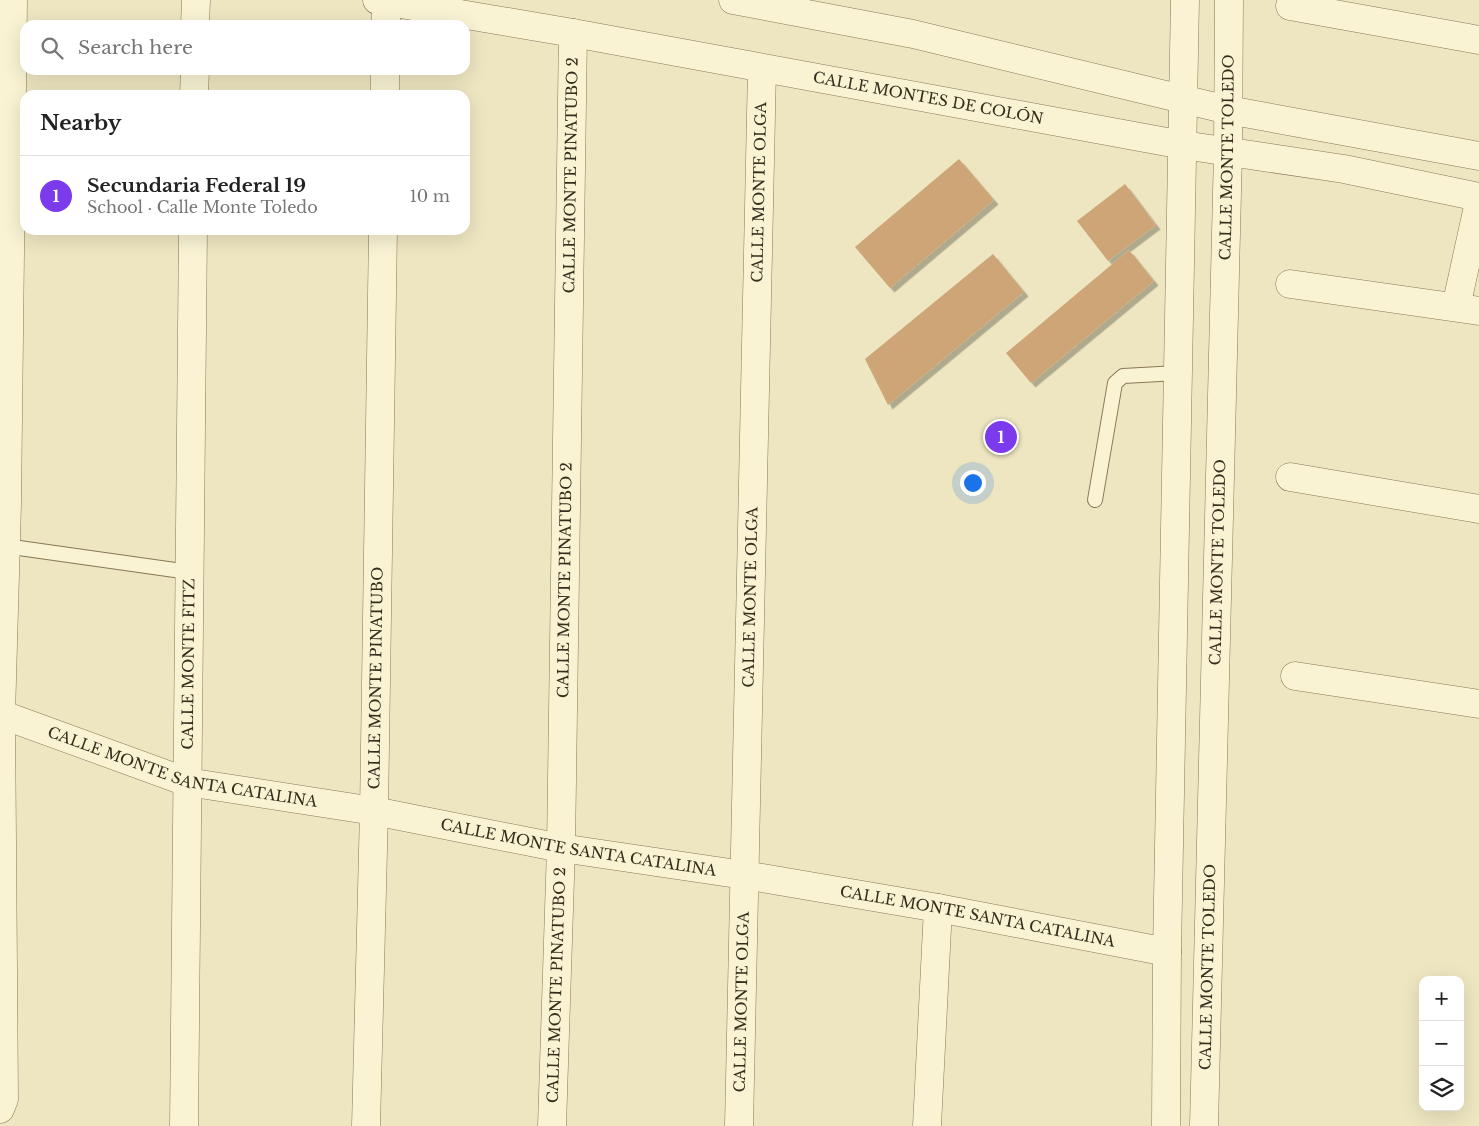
<!DOCTYPE html>
<meta charset="utf-8">
<style>
body{margin:0;font-family:"Libre Baskerville",serif;background:#f2f2f2;color:#222}
.controls{position:absolute;right:15px;bottom:15px;display:grid;overflow:hidden;border-radius:10px;box-shadow:0 5px 20px #0002}
.controls button{width:45px;height:45px;display:grid;place-items:center;padding:0;border:0;border-bottom:1px solid #e0e0e0;background:#fff;color:#222;font:25px sans-serif}
.you{position:absolute;left:972px;top:482px;width:18px;height:18px;margin:-12px;border:4px solid #fff;border-radius:50%;background:#1a73e8;box-shadow:0 0 0 8px #1a73e833}
.badge{display:grid;place-items:center;width:32px;height:32px;border-radius:50%;background:#7c3aed;color:#fff;font-size:16px;font-weight:700}
.pin{position:absolute;translate:-50% -50%;border:2px solid #fff;box-shadow:0 1px 5px #0006}
.list{margin:0;padding:0;list-style:none}
h2{display:flex;justify-content:space-between;align-items:center;height:65px;margin:0;padding:0 20px;font-size:21px}
h2 small{font-size:16px;font-weight:400;color:#767676}
.list li{display:grid;grid-template-columns:32px 1fr auto;gap:15px;align-items:center;box-sizing:border-box;height:80px;padding:0 20px;border-top:1px solid #e0e0e0}
.list b{display:block;font-size:19px;white-space:nowrap}
.list p{margin:0;font-size:16px;white-space:nowrap;color:#767676}
.list em{font-size:16px;font-style:normal;color:#767676}
.icon{flex:none;width:28px;height:28px;fill:none;stroke:currentColor;stroke-width:2;stroke-linecap:round;stroke-linejoin:round}
.map{position:relative;flex:none;width:1479px;height:1126px;overflow:hidden}
.search{position:absolute;background:#fff;box-shadow:0 5px 20px #0002;left:20px;top:20px;width:450px;height:55px;display:flex;align-items:center;gap:12px;box-sizing:border-box;padding:0 18px;border-radius:15px;color:#767676;font-size:19px}
.panel{position:absolute;background:#fff;box-shadow:0 5px 20px #0002;left:20px;top:90px;width:450px;height:145px;border-radius:15px}
.map>svg:first-child{display:block}
.building{fill:#cda576;filter:url(#shadow)}
.lines{fill:none;stroke-linecap:round;stroke-linejoin:round}
.service-casing{stroke:#887758;stroke-width:16}
.minor-casing{stroke:#887758;stroke-width:29}
.tertiary-casing{stroke:#887758;stroke-width:29}
.service{stroke:#f9f3d4;stroke-width:14}
.minor{stroke:#f9f3d4;stroke-width:28}
.tertiary{stroke:#f9f3d4;stroke-width:28}
.labels{text-anchor:middle;stroke-width:4.5;stroke-linejoin:round;paint-order:stroke}
.street-label{font-size:15px;fill:#372d1d;stroke:#f6efd0}
</style>
<div class="map">
<svg width="1479" height="1126" viewBox="0 0 1479 1126">
<defs>
<filter id="shadow"><feDropShadow dx="4.5" dy="4.5" stdDeviation="0" flood-color="#0004"/></filter>
</defs>
<rect width="100%" height="100%" fill="#eee6c1"/>
<g class="building">
<path d="M959,159L994,200L890,288L855,247Z"/>
<path d="M1125,184L1156,225L1108,261L1077,221Z"/>
<path d="M1129,250L1154,281L1031,383L1006,353Z"/>
<path d="M993,254L1024,292L888,405L865,359Z"/>
</g>
<g class="lines">
<g class="service-casing">
<g id="service">
<path d="M1095,500L1115,383L1123,376L1178,373"/>
<path d="M5,546L189,572"/>
</g>
</g>
<g class="minor-casing">
<g id="minor">
<path d="M1290,6L1479,40"/>
<path d="M195,25L196,0"/>
<path d="M386,25V2"/>
<path d="M194,95L195,70"/>
<path d="M385,95V70"/>
<path d="M1290,284L1479,311"/>
<path d="M1456,307L1479,202"/>
<path d="M1290,477L1479,509"/>
<path d="M1295,676L1479,704"/>
<path id="s1" d="M0,714L187,782L374,811L561,848L744,875L938,908L1167,952"/>
<path d="M0,1109L4,1099L1,715L7,504L13,0"/>
<path id="s2" d="M184,1126L193,230"/>
<path id="s3" d="M366,1126L374,811L383,230"/>
<path id="s4" d="M552,1126L561,848L573,33"/>
<path id="s5" d="M739,1126L762,69"/>
<path d="M927,1126L938,908"/>
</g>
</g>
<g class="tertiary-casing">
<g id="tertiary">
<path id="s6" d="M377,0L573,33L1183,145L1344,169L1479,197"/>
<path d="M733,0L913,34L1228,110L1479,156"/>
<path d="M1166,1126L1167,952L1185,0"/>
<path id="s7" d="M1204,1126L1228,152L1229,0"/>
</g>
</g>
<use href="#service" class="service"/>
<use href="#minor" class="minor"/>
<use href="#tertiary" class="tertiary"/>
</g>
<g class="labels">
<g class="street-label">
<text dy="5" stroke="none"><textPath href="#s6" startOffset="560">CALLE MONTES DE COLÓN</textPath></text>
<text dy="5" stroke="none"><textPath href="#s7" startOffset="969">CALLE MONTE TOLEDO</textPath></text>
<text dy="5" stroke="none"><textPath href="#s4" startOffset="951">CALLE MONTE PINATUBO 2</textPath></text>
<text dy="5" stroke="none"><textPath href="#s5" startOffset="934">CALLE MONTE OLGA</textPath></text>
<text dy="5" stroke="none"><textPath href="#s7" startOffset="564">CALLE MONTE TOLEDO</textPath></text>
<text dy="5" stroke="none"><textPath href="#s4" startOffset="546">CALLE MONTE PINATUBO 2</textPath></text>
<text dy="5" stroke="none"><textPath href="#s5" startOffset="529">CALLE MONTE OLGA</textPath></text>
<text dy="5" stroke="none"><textPath href="#s2" startOffset="462">CALLE MONTE FITZ</textPath></text>
<text dy="5" stroke="none"><textPath href="#s3" startOffset="448">CALLE MONTE PINATUBO</textPath></text>
<text dy="5" stroke="none"><textPath href="#s1" startOffset="191">CALLE MONTE SANTA CATALINA</textPath></text>
<text dy="5" stroke="none"><textPath href="#s1" startOffset="596">CALLE MONTE SANTA CATALINA</textPath></text>
<text dy="5" stroke="none"><textPath href="#s1" startOffset="1001">CALLE MONTE SANTA CATALINA</textPath></text>
<text dy="5" stroke="none"><textPath href="#s7" startOffset="159">CALLE MONTE TOLEDO</textPath></text>
<text dy="5" stroke="none"><textPath href="#s4" startOffset="141">CALLE MONTE PINATUBO 2</textPath></text>
<text dy="5" stroke="none"><textPath href="#s5" startOffset="124">CALLE MONTE OLGA</textPath></text>
</g>
</g>
</svg>
<div class="controls">
<button>+</button>
<button>−</button>
<button><svg class="icon" aria-label="layers" viewBox="0 0 24 24"><path d="M12 4l9 5-9 5-9-5zM3 14l9 5 9-5"/></svg></button>
</div>
<div class="you"></div>
<div class="pin badge" style="left:1001px;top:437px">1</div>
<div class="search"><svg class="icon" aria-label="search" viewBox="0 0 24 24"><circle cx="10" cy="10" r="6"/><path d="M15 15l6 6"/></svg>Search here</div>
<section class="panel">
<h2>Nearby<small></small></h2>
<ul class="list">
<li><span class="badge">1</span><div><b>Secundaria Federal 19</b><p>School · Calle Monte Toledo</p></div><em>10 m</em></li>
</ul>
</section>
</div>
